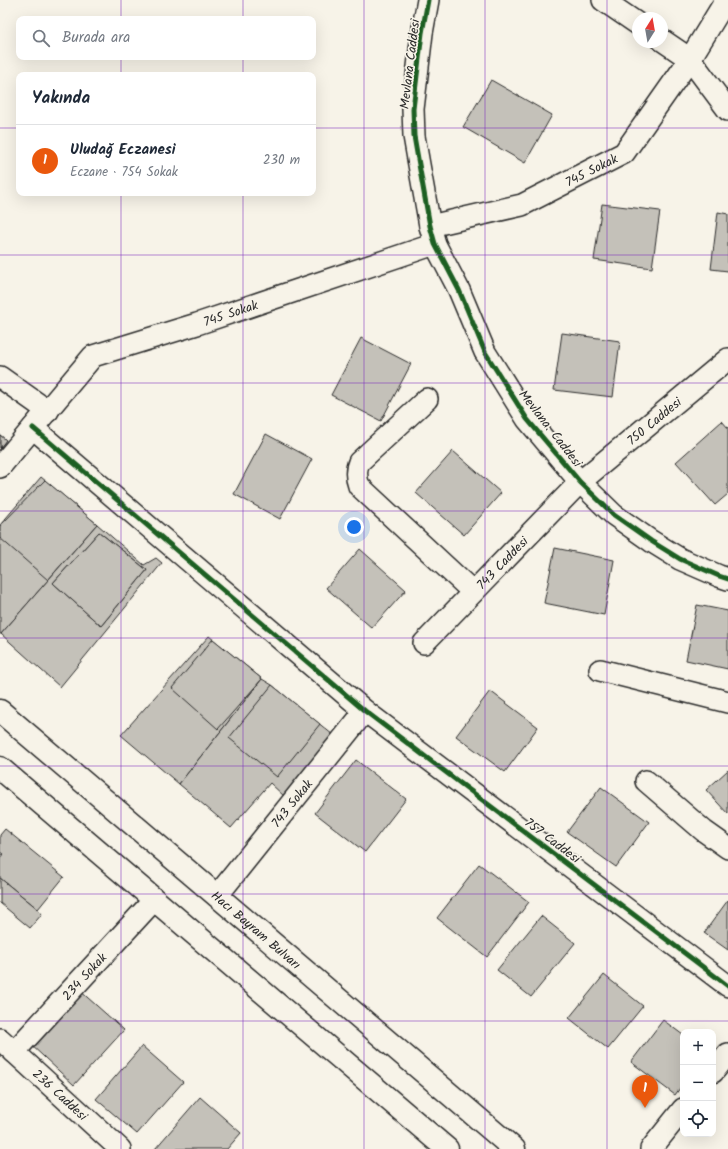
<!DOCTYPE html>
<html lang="tr">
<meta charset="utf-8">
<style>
body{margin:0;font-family:Kalam,sans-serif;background:#f6f6f7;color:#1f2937}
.controls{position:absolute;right:12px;bottom:12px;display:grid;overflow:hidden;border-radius:8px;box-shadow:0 4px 16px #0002}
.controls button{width:36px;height:36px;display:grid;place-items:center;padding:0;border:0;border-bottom:1px solid #e0e1e3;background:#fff;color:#1f2937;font:20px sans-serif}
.compass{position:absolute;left:632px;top:12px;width:36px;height:36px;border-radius:50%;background:#fff;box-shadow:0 4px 16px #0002;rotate:11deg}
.you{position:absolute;left:354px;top:527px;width:14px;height:14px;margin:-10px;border:3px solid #fff;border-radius:50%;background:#1a73e8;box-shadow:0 0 0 6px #1a73e833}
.badge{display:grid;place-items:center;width:26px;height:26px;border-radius:50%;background:#ea580c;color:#fff;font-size:13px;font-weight:700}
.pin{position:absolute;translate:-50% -33px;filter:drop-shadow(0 1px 2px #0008)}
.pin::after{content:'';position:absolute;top:21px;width:14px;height:12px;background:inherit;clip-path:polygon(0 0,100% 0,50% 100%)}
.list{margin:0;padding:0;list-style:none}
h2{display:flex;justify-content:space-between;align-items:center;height:52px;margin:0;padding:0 16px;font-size:17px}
h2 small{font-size:13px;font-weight:400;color:#747a83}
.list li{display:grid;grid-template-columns:26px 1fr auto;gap:12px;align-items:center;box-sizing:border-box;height:72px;padding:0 16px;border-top:1px solid #e0e1e3}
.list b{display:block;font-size:15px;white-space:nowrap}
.list p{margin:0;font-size:13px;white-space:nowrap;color:#747a83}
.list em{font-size:13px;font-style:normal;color:#747a83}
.icon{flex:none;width:22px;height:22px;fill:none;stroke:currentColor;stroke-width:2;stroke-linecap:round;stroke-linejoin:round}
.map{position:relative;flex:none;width:728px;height:1149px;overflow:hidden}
.search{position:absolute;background:#fff;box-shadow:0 4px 16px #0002;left:16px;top:16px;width:300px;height:44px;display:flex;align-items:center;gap:10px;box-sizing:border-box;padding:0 14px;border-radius:8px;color:#747a83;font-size:15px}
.panel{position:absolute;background:#fff;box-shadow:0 4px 16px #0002;left:16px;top:72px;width:300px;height:124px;border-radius:8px}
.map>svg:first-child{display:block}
.building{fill:#c4c1b9;stroke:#2b2b2b;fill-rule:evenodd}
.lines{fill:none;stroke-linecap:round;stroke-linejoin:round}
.minor-casing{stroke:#2b2b2b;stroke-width:24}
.major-casing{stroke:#2b2b2b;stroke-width:25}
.minor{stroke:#f7f3e8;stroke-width:21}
.major{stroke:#f7f3e8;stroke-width:22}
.cycleway-casing{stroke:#f7f3e8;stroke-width:8}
.cycleway{stroke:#1b5e20;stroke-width:5}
.grid{fill:none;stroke:#7b2cbf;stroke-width:1;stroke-opacity:0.55}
.labels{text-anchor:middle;stroke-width:3.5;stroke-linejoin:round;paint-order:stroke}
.street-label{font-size:13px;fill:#2b2b2b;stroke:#f7f3e8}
</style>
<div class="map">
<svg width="728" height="1149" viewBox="0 0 728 1149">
<rect width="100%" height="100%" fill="#f7f3e8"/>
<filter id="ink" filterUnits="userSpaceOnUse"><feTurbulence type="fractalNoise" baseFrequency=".025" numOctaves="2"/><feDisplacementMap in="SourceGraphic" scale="8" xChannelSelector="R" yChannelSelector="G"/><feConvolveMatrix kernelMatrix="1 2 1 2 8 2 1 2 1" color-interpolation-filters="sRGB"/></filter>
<g filter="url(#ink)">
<g class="building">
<path d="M491,80L552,115L525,163L463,127Z"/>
<path d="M602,204L660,211L652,268L594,260Z"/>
<path d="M718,212L728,214V271L711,269Z"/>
<path d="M562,333L620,341L613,397L554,390Z"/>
<path d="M361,338L411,364L381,421L331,395Z"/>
<path d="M722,421L728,428V494L715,505L676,462Z"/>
<path d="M266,434L312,459L280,519L234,494Z"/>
<path d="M0,435L6,440L0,448Z"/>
<path d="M0,435L6,440L0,448Z"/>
<path d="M453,451L501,493L464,535L416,493Z"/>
<path d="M41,477L97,524L1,634H0V525Z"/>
<path d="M45,480L97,524L48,580L0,538V526Z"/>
<path d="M97,524L144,565L156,558L162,563L60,687L1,634ZM99,532L147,570L101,626L53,583Z"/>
<path d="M99,532L147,570L101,626L53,583Z"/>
<path d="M555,548L614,560L604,615L544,603Z"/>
<path d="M360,549L406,590L372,628L326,588Z"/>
<path d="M697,605L728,611V669L686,660Z"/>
<path d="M209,636L262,679L179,784L121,735Z"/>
<path d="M213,639L262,679L218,729L172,688Z"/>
<path d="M262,679L272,685L333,735L285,797L270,783L231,828L179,784Z"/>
<path d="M272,685L320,724L277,777L229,738Z"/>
<path d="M490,691L538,727L505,772L456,736Z"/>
<path d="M356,760L406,799L365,852L315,813Z"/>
<path d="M728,770V814L706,790Z"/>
<path d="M601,787L649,822L616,867L567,832Z"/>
<path d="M5,829L64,877L38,909L0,878V858L3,854L0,852V835Z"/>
<path d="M479,864L529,902L487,957L437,918Z"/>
<path d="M0,878L38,909L42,914L30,928L0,903Z"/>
<path d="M728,900V950L704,933Z"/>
<path d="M541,916L575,943L531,997L497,970Z"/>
<path d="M604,975L643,1006L608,1049L569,1018Z"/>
<path d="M78,989L124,1030L74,1085L29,1043Z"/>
<path d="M663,1020L683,1035V1084L675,1095L631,1062Z"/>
<path d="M142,1046L183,1082L137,1134L96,1099Z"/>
<path d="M200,1097L241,1133L227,1149H155Z"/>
</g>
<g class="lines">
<g class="minor-casing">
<g id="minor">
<path d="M428,0L422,33L413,109L414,136L418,159L430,226L435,244L459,290L485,352L527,419L580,482L614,515L651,541L680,559L719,576L728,579"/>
<path d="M603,0L638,24"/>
<path d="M662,40L690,59L728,110"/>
<path id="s1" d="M430,226L522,205L624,153L690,59L726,0"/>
<path d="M0,377L48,411"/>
<path d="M427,399L359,462C355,471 356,478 359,486L473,592"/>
<path d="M33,428L365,711L728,986"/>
<path id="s2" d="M0,467L93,356L197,324L435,244"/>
<path id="s3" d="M424,643L580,482L728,359"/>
<path d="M600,670L728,702"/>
<path d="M646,781L704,831L728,848"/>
<path id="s4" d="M217,896L365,711"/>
<path id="s5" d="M0,1039L120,1149"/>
<path id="s6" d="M14,1052L154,900"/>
<path d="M713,1072L728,1054"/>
<path d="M651,1149L683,1109"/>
</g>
</g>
<g class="major-casing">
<g id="major">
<path id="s7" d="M0,711L514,1149"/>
<path d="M0,768L447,1149"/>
</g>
</g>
<use href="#minor" class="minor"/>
<use href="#major" class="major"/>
<g class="cycleway-casing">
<g id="cycleway">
<path d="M428,0L422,33L413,109L414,136L418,159L430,226L435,244L459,290L485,352L527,419L580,482L614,515L651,541L680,559L719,576L728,579"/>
<path d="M33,428L365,711L728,986"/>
</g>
</g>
<use href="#cycleway" class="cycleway"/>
</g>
</g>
<path class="grid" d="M121,0V19M243,0V19M364,0V1149M485,0V1149M607,0V1149M121,57V75M243,57V75M0,128H19M313,128H728M121,193V1149M243,193V1149M0,255H728M0,383H728M0,511H728M0,638H728M0,766H728M0,894H728M0,1021H728"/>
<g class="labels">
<g class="street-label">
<text transform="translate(409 64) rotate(-83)" y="5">Mevlana Caddesi</text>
<text dy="5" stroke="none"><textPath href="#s1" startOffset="172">745 Sokak</textPath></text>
<text dy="5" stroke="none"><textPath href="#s2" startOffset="289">745 Sokak</textPath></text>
<text dy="5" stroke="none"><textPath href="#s3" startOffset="320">750 Caddesi</textPath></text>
<text transform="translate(551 428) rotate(52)" y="5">Mevlana. Caddesi</text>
<text dy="5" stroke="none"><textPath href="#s3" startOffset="112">743 Caddesi</textPath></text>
<text dy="5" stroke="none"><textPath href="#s4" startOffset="119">743 Sokak</textPath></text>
<text transform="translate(553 840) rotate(37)" y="5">757 Caddesi</text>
<text dy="5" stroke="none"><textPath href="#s7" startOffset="337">Hacı Bayram Bulvarı</textPath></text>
<text dy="5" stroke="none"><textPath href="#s6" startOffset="103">234 Sokak</textPath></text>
<text dy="5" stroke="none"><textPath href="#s5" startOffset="82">236 Caddesi</textPath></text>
</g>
</g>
</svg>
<div class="controls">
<button>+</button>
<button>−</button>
<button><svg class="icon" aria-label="locate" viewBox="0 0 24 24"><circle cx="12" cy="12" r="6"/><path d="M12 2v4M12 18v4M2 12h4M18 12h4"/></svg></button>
</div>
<svg class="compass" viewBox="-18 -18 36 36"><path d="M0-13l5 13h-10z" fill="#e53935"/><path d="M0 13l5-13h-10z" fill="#747a83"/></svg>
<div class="you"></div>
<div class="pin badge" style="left:645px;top:1108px">1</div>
<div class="search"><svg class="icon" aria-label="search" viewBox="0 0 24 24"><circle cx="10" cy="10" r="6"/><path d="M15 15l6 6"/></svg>Burada ara</div>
<section class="panel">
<h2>Yakında<small></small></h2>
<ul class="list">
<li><span class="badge">1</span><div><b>Uludağ Eczanesi</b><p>Eczane · 754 Sokak</p></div><em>230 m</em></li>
</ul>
</section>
</div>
